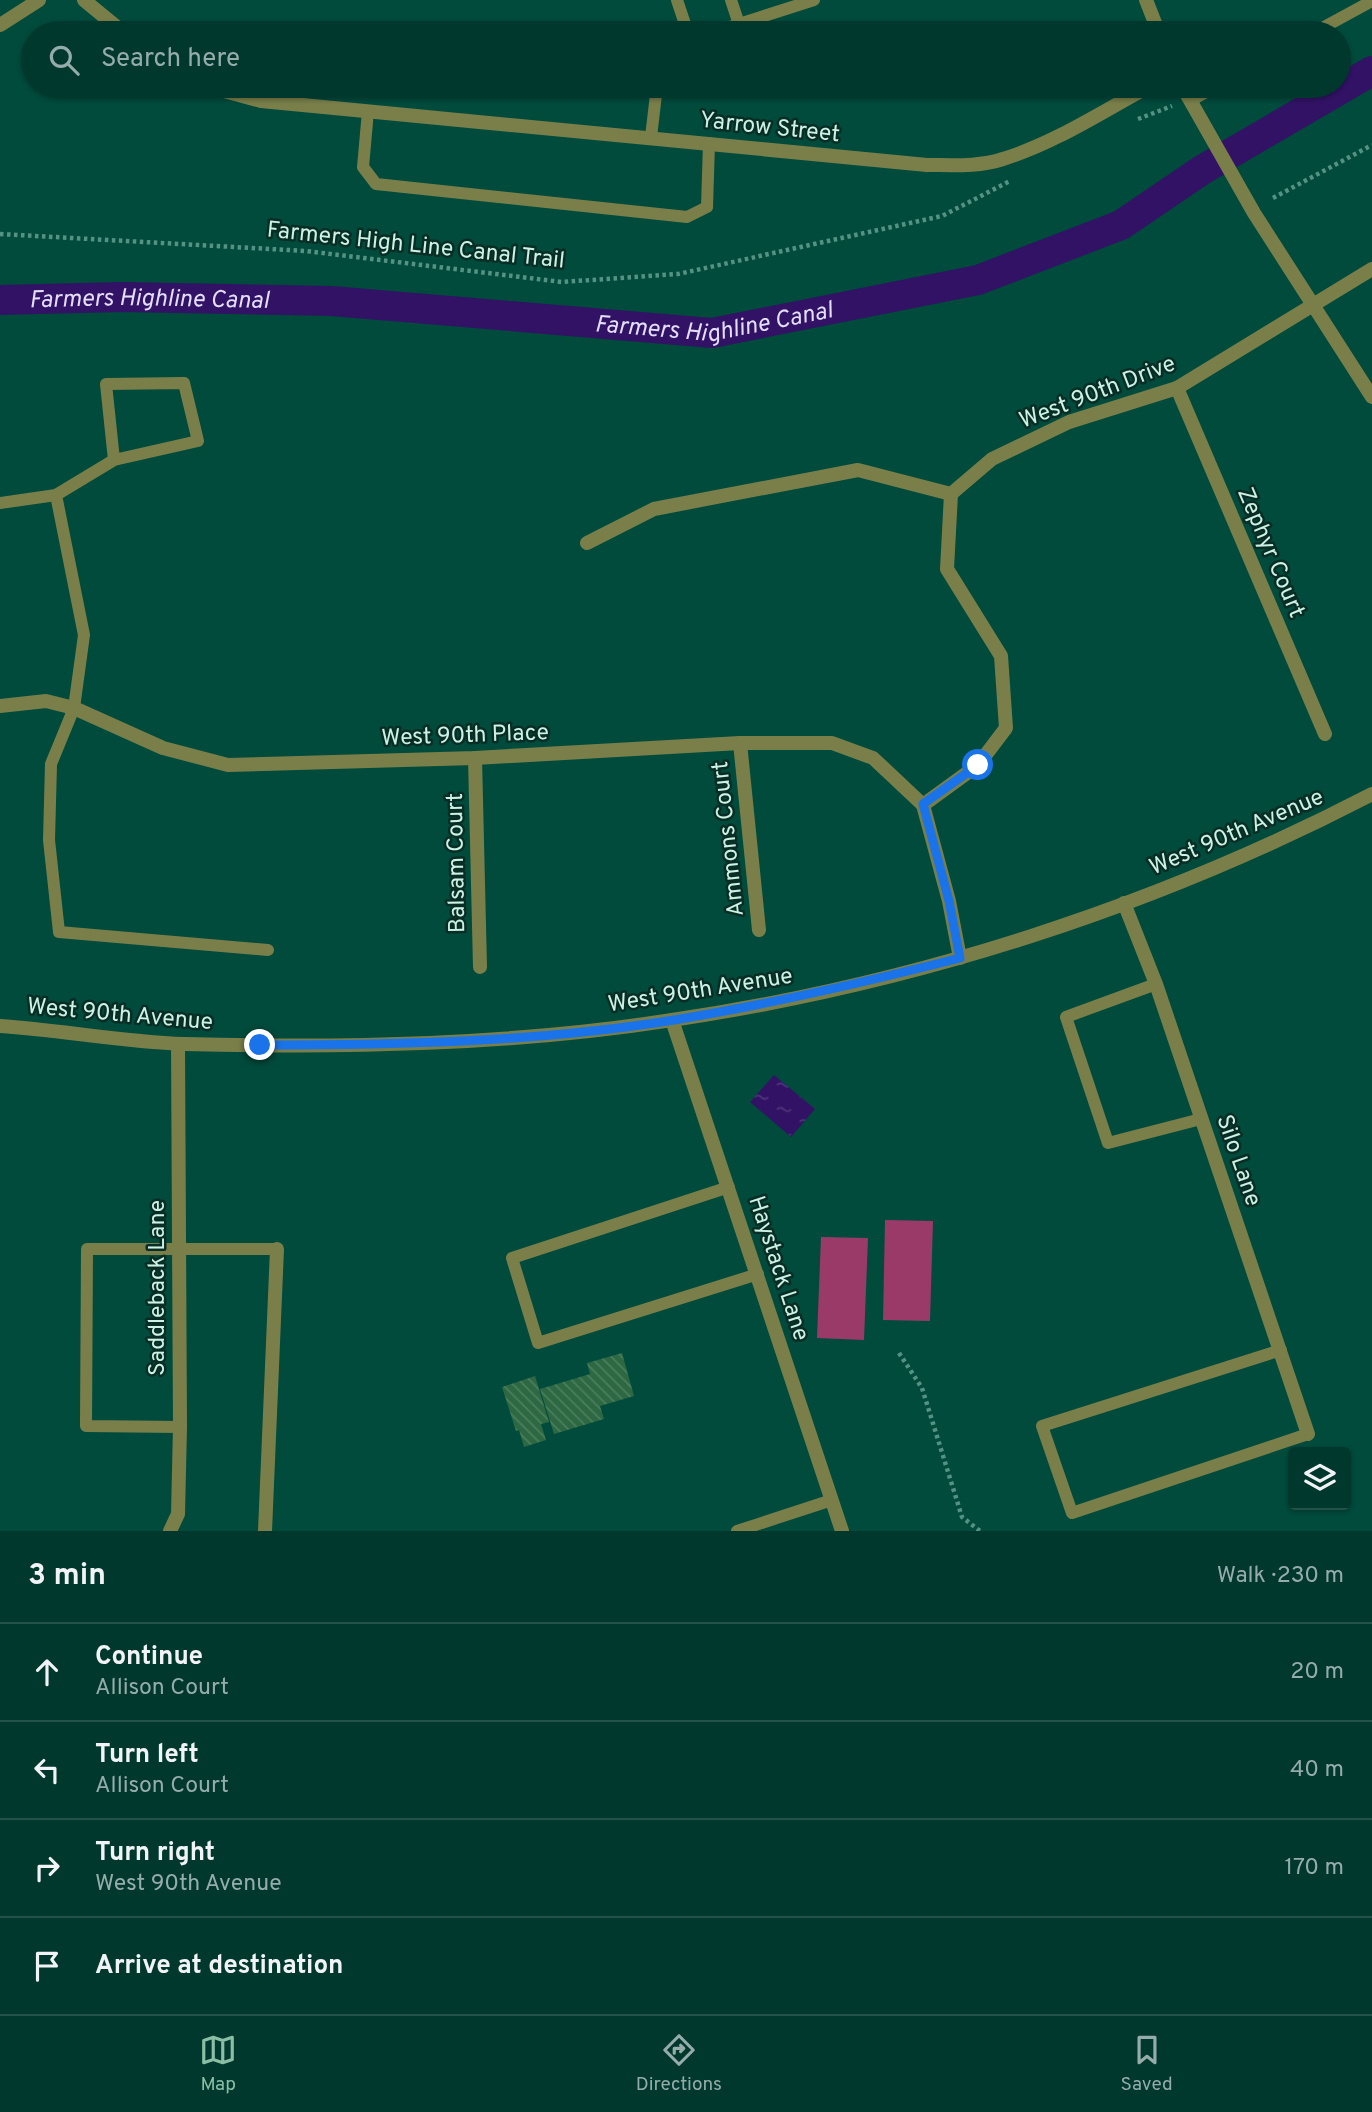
<!DOCTYPE html>
<meta charset="utf-8">
<style>
body{margin:0;font-family:Overpass,sans-serif;background:#0a3f35;color:#f1f3f6}
.controls{position:absolute;right:21px;bottom:21px;display:grid;overflow:hidden;border-radius:7px;box-shadow:0 2px 5px #0004}
.controls button{width:63px;height:63px;display:grid;place-items:center;padding:0;border:0;border-bottom:2px solid #225249;background:#00382d;color:#f1f3f6;font:35px sans-serif}
.stop{position:absolute;width:21px;height:21px;margin:-16px;border:5px solid #1a73e8;border-radius:50%;background:#fff}
.stop.end{background:#1a73e8;border-color:#fff;box-shadow:0 2px 7px #0008}
.list{margin:0;padding:0;list-style:none}
h2{display:flex;justify-content:space-between;align-items:center;height:91px;margin:0;padding:0 28px;font-size:30px}
h2 small{font-size:23px;font-weight:400;color:#95acaa}
.list li{display:grid;grid-template-columns:46px 1fr auto;gap:21px;align-items:center;box-sizing:border-box;height:98px;padding:0 28px;border-top:2px solid #225249}
.list b{display:block;font-size:26px;white-space:nowrap}
.list p{margin:0;font-size:23px;white-space:nowrap;color:#95acaa}
.list em{font-size:23px;font-style:normal;color:#95acaa}
.icon{flex:none;width:38px;height:38px;fill:none;stroke:currentColor;stroke-width:2;stroke-linecap:round;stroke-linejoin:round}
.map{position:relative;flex:none;width:1372px;height:1531px;overflow:hidden}
.search{position:absolute;background:#00382d;box-shadow:0 2px 5px #0004;left:21px;right:21px;top:21px;height:77px;display:flex;align-items:center;gap:18px;box-sizing:border-box;padding:0 24px;border-radius:38px;color:#95acaa;font-size:26px}
.sheet{height:483px;background:#00382d}
nav{display:flex;justify-content:space-around;align-items:center;box-sizing:border-box;height:98px;border-top:2px solid #225249;background:#00382d;font-size:19px;color:#95acaa}
nav a{display:grid;justify-items:center;gap:4px}
nav .on{color:#8abfa5}
.map>svg:first-child{display:block}
.garden{fill:#9a3a68}
.water{fill:url(#water-ripples)}
.lines{fill:none;stroke-linecap:round;stroke-linejoin:round}
.canal{stroke:#311265;stroke-width:30}
.building{fill:url(#building-back-hatch)}
.path{stroke:#569283;stroke-width:4.5;stroke-dasharray:3.5 3.5;stroke-linecap:butt}
.service{stroke:#7a7f4a;stroke-width:12}
.minor{stroke:#7a7f4a;stroke-width:14}
.tertiary{stroke:#7a7f4a;stroke-width:14}
.route{stroke:#1a73e8;stroke-width:9}
.labels{text-anchor:middle;stroke-width:5;stroke-linejoin:round;paint-order:stroke}
.street-label{font-size:23px;fill:#cbf2e5;stroke:#092d24}
.water-label{font-size:24px;font-style:italic;fill:#e4dffc;stroke:#092d24}
</style>
<div class="map">
<svg width="1372" height="1531" viewBox="0 0 1372 1531">
<defs>
<pattern id="water-ripples" width="26" height="14" patternUnits="userSpaceOnUse" patternTransform="scale(1.75)"><rect width="26" height="14" fill="#311265"/><path d="M2 4q2-2 4 0t4 0M15 11q2-2 4 0t4 0" fill="none" stroke="#4e357b"/></pattern>
<pattern id="building-back-hatch" width="6" height="6" patternUnits="userSpaceOnUse" patternTransform="scale(1.75)"><rect width="6" height="6" fill="#2d6842"/><path d="M-1 5l2 2M0 0l6 6M5-1l2 2" fill="none" stroke="#4a7e5d"/></pattern>
</defs>
<rect width="100%" height="100%" fill="#004b3c"/>
<g class="garden">
<path d="M885,1220L933,1221L930,1321L883,1320Z"/>
<path d="M821,1237L868,1238L864,1340L817,1338Z"/>
</g>
<path class="water" d="M774,1075L815,1109L791,1137L750,1102Z"/>
<g class="lines">
<path class="canal" id="s1" d="M0,300L122,297L331,301L712,333L978,280L1121,225L1202,170L1372,71"/>
</g>
<g class="building">
<path d="M622,1353L634,1396L600,1406L604,1419L554,1434L540,1389L590,1374L587,1363Z"/>
<path d="M535,1376L549,1422L541,1424L546,1440L524,1447L519,1430L516,1431L502,1387Z"/>
</g>
<g class="lines">
<g class="path">
<path d="M1138,119L1172,106"/>
<path d="M1273,198L1372,145"/>
<path d="M0,234L306,251L562,282L678,274L942,216L1010,181"/>
<path d="M899,1353L922,1388L962,1517L980,1531"/>
</g>
<g class="service">
<path d="M677,0L688,33"/>
<path d="M731,0L739,24"/>
<path d="M711,33L814,0"/>
<path d="M1313,33L1372,1"/>
<path d="M1190,101L1217,86"/>
<path d="M368,111L363,167L376,184L687,217L707,207L709,143"/>
<path d="M651,137L657,86"/>
<path d="M56,495L84,635L74,708L51,764L49,840L59,932L268,950"/>
<path d="M0,503L56,495L114,460L198,441L184,383L106,384L114,460"/>
<path d="M1156,984L1066,1017L1108,1143L1201,1119"/>
<path d="M729,1187L512,1258L538,1343L758,1274"/>
<path d="M1281,1350L1042,1426L1072,1513L1308,1434"/>
<path d="M180,1427L86,1426L87,1249H277"/>
<path d="M737,1531L832,1500"/>
</g>
<g class="minor">
<path d="M84,0L124,33"/>
<path d="M1146,0L1159,33"/>
<path d="M0,25L39,0"/>
<path d="M206,86L261,101L927,165C952,165 979,167 1003,159C1055,143 1103,111 1150,86"/>
<path d="M1182,86L1254,213L1372,397"/>
<path d="M1177,388L1325,734"/>
<path d="M587,543L654,509L858,470L951,494L992,459L1069,422L1177,388L1372,269"/>
<path d="M0,706L46,701L74,708L163,748L228,765L475,758L740,743H832L873,758L923,805"/>
<path d="M740,743L759,930"/>
<path d="M475,758L480,967"/>
<path d="M923,805L978,765L1006,728L1001,656L947,569L951,494"/>
<path d="M923,805L949,901L960,958"/>
<path d="M1124,903L1156,984L1308,1434"/>
<path d="M672,1020L842,1531"/>
<path d="M170,1531L178,1514L180,1427L178,1044"/>
<path d="M265,1531L277,1249"/>
</g>
<path class="tertiary" d="M0,1026C61,1030 122,1042 184,1044C347,1048 511,1045 672,1020C915,984 1155,907 1372,794"/>
</g>
<g class="lines">
<path class="route" d="M260,1045C398,1045 538,1042 674,1020C771,1004 866,982 960,958L949,901L923,804L978,765"/>
</g>
<g class="labels">
<g class="street-label">
<text transform="translate(770 126) rotate(6)" y="8">Yarrow Street</text>
<text transform="translate(416 244) rotate(6)" y="8">Farmers High Line Canal Trail</text>
<text transform="translate(1097 391) rotate(-21)" y="8">West 90th Drive</text>
<text transform="translate(1272 552) rotate(67)" y="8">Zephyr Court</text>
<text transform="translate(465 734) rotate(-2)" y="8">West 90th Place</text>
<text transform="translate(1236 831) rotate(-23)" y="8">West 90th Avenue</text>
<text transform="translate(727 839) rotate(-96)" y="8">Ammons Court</text>
<text transform="translate(455 863) rotate(-91)" y="8">Balsam Court</text>
<text transform="translate(700 989) rotate(-9)" y="8">West 90th Avenue</text>
<text transform="translate(120 1013) rotate(5)" y="8">West 90th Avenue</text>
<text transform="translate(1240 1160) rotate(71)" y="8">Silo Lane</text>
<text transform="translate(780 1268) rotate(72)" y="8">Haystack Lane</text>
<text transform="translate(156 1288) rotate(-90)" y="8">Saddleback Lane</text>
</g>
<g class="water-label">
<text dy="8" stroke="none"><textPath href="#s1" startOffset="149">Farmers Highline Canal</textPath></text>
<text dy="8" stroke="none"><textPath href="#s1" startOffset="716">Farmers Highline Canal</textPath></text>
</g>
</g>
</svg>
<div class="controls">
<button><svg class="icon" aria-label="layers" viewBox="0 0 24 24"><path d="M12 4l9 5-9 5-9-5zM3 14l9 5 9-5"/></svg></button>
</div>
<div class="stop" style="left:978px;top:765px"></div>
<div class="stop end" style="left:260px;top:1045px"></div>
<div class="search"><svg class="icon" aria-label="search" viewBox="0 0 24 24"><circle cx="10" cy="10" r="6"/><path d="M15 15l6 6"/></svg>Search here</div>
</div>
<section class="sheet">
<h2>3 min<small>Walk · 230 m</small></h2>
<ul class="list">
<li><svg class="icon" aria-label="ahead" viewBox="0 0 24 24"><path d="M12 20V5M6 11l6-6 6 6"/></svg><div><b>Continue</b><p>Allison Court</p></div><em>20 m</em></li>
<li><svg class="icon" aria-label="left" viewBox="0 0 24 24"><path d="M17 20v-9H6M10 6l-5 5 5 5"/></svg><div><b>Turn left</b><p>Allison Court</p></div><em>40 m</em></li>
<li><svg class="icon" aria-label="right" viewBox="0 0 24 24"><path d="M7 20v-9h11M14 6l5 5-5 5"/></svg><div><b>Turn right</b><p>West 90th Avenue</p></div><em>170 m</em></li>
<li><svg class="icon" aria-label="arrive" viewBox="0 0 24 24"><path d="M6 21V4h12l-3 4 3 4H6"/></svg><div><b>Arrive at destination</b></div></li>
</ul>
</section>
<nav>
<a class="on"><svg class="icon" aria-label="map" viewBox="0 0 24 24"><path d="M3 6l6-2 6 2 6-2v14l-6 2-6-2-6 2zM9 4v14M15 6v14"/></svg>Map</a>
<a><svg class="icon" aria-label="directions" viewBox="0 0 24 24"><path d="M12 3l9 9-9 9-9-9zM9 14v-3h6M13 9l2 2-2 2"/></svg>Directions</a>
<a><svg class="icon" aria-label="saved" viewBox="0 0 24 24"><path d="M7 4h10v16l-5-4-5 4z"/></svg>Saved</a>
</nav>
